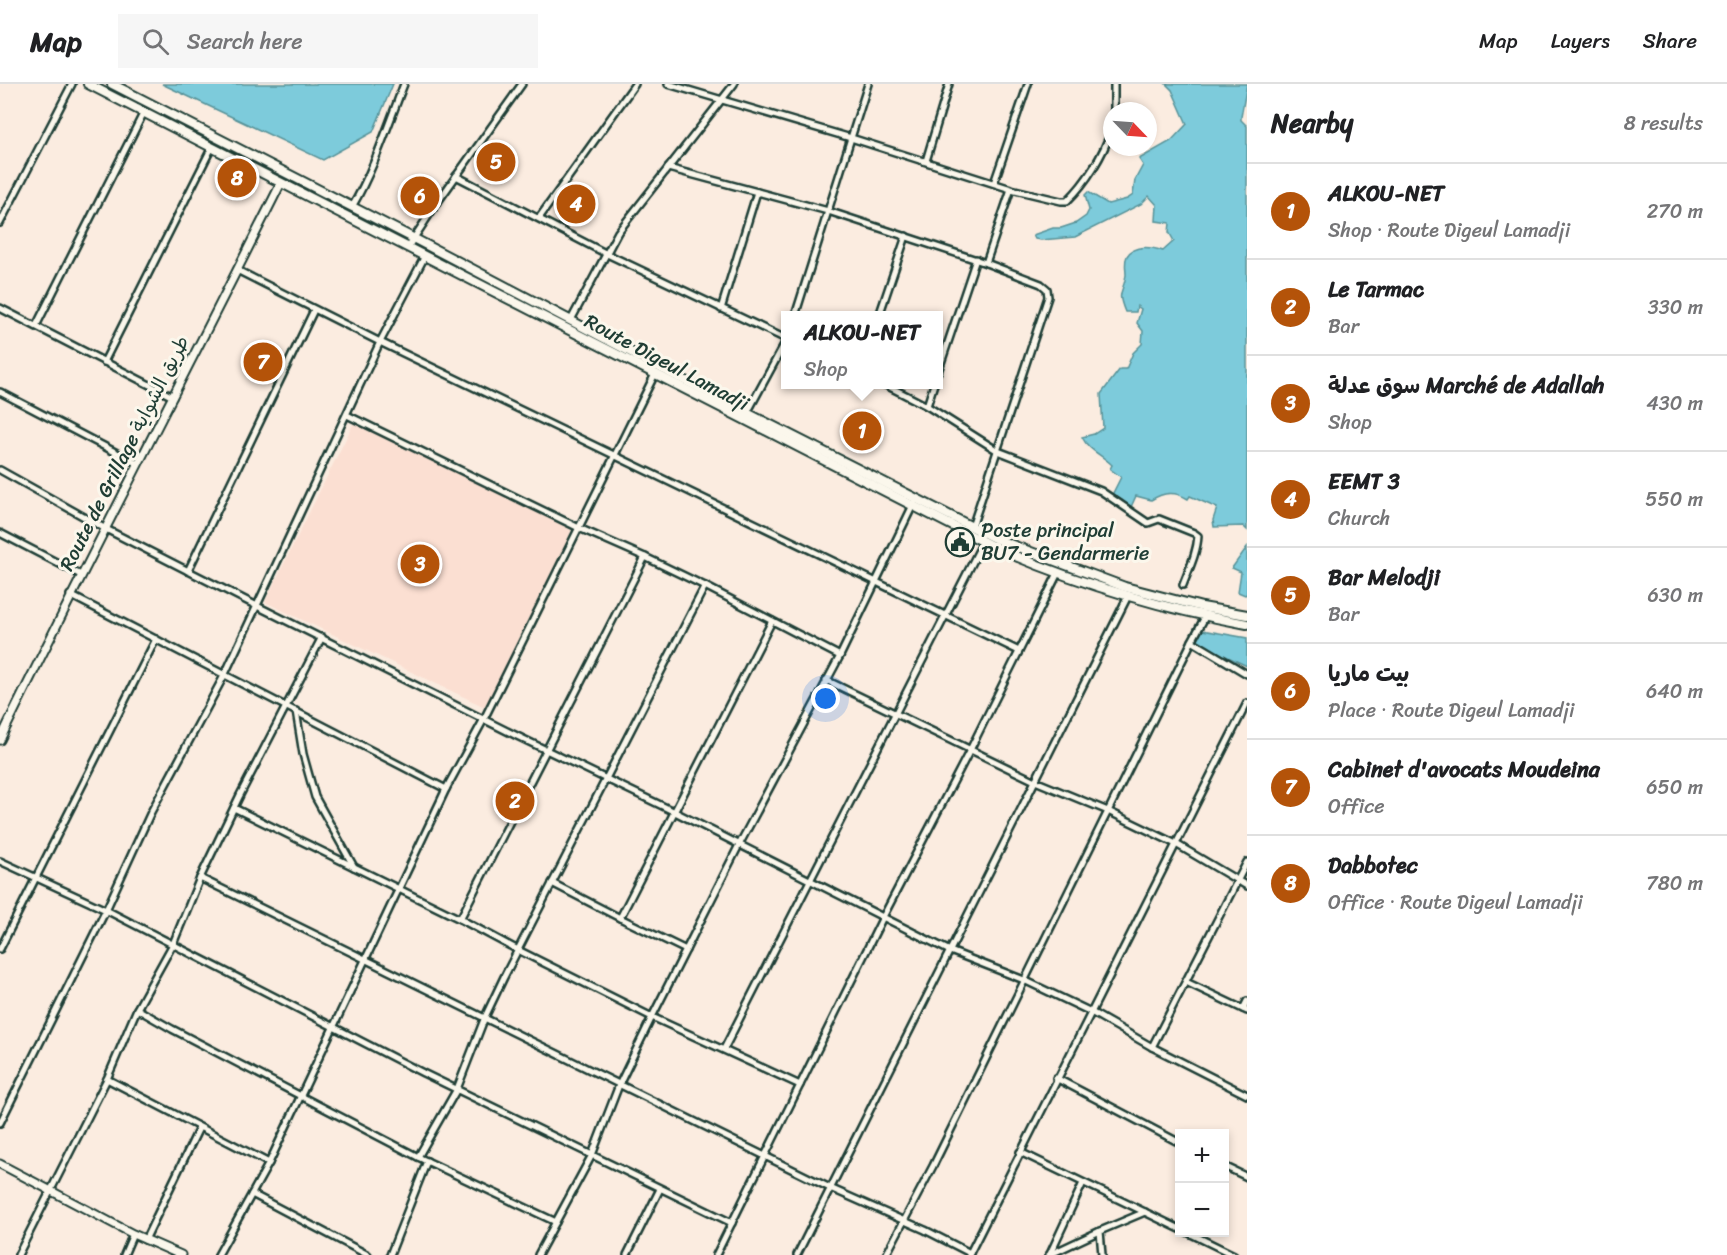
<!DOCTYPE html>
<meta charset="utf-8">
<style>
body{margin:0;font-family:Sriracha,"Playpen Sans Arabic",sans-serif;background:#f6f6f6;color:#202124}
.controls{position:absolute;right:18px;bottom:18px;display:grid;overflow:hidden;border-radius:0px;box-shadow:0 3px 9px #0003}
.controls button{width:54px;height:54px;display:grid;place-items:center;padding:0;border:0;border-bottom:2px solid #e0e0e0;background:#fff;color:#202124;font:30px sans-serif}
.compass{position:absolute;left:1103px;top:18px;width:54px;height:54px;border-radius:50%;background:#fff;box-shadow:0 3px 9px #0003;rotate:115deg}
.you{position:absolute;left:826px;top:615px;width:21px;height:21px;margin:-15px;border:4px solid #fff;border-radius:50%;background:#1a73e8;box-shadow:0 0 0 9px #1a73e833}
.badge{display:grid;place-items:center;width:39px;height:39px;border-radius:50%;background:#b45309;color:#fff;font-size:20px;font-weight:700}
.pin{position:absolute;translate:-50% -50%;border:3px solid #fff;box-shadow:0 2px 6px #0006}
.popup{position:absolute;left:781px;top:227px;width:162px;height:78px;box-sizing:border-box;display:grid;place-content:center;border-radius:0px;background:#fff;filter:drop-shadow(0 2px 4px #0005);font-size:20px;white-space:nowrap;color:#757577}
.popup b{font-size:22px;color:#202124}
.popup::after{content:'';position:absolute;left:50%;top:100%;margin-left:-12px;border:12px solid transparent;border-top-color:#fff}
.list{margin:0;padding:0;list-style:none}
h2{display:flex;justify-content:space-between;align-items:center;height:78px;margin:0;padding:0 24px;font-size:26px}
h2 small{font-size:20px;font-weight:400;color:#757577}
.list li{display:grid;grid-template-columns:39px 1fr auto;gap:18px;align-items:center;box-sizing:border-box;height:96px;padding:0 24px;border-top:2px solid #e0e0e0}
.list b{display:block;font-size:22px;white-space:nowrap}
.list p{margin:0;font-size:20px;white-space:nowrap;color:#757577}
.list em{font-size:20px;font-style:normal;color:#757577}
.icon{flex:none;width:33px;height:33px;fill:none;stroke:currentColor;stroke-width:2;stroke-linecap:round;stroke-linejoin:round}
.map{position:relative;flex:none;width:1247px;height:1171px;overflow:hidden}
header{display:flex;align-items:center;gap:36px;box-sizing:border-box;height:84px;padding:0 30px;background:#fff;border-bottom:2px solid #e0e0e0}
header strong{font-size:28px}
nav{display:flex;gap:33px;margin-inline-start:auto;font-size:21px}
.search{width:420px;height:54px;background:#f6f6f6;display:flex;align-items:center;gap:15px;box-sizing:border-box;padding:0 21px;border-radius:0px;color:#757577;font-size:22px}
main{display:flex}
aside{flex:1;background:#fff}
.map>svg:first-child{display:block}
.built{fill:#fbdfd2}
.water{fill:#7dcbdb;stroke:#579298;stroke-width:1.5}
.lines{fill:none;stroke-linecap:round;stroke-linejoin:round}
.minor-casing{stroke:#1f3d34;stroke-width:10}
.tertiary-casing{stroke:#1f3d34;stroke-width:11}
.secondary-casing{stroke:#1f3d34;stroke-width:12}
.minor{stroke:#fbf7ec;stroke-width:5}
.tertiary{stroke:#fbf7ec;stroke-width:7}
.secondary{stroke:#fbf7ec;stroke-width:8}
.labels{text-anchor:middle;stroke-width:6;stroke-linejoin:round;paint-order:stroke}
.street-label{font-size:20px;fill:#1f3d34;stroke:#fbf7ec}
.poi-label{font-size:20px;fill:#1f3d34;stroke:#fbf7ec;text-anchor:start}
</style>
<header>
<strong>Map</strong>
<div class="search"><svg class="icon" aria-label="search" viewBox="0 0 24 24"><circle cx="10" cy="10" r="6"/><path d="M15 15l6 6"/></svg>Search here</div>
<nav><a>Map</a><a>Layers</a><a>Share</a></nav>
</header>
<main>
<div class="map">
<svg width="1247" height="1171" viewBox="0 0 1247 1171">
<rect width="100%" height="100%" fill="#fbece0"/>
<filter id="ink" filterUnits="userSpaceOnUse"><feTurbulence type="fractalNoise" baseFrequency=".0167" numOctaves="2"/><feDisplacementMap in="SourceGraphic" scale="12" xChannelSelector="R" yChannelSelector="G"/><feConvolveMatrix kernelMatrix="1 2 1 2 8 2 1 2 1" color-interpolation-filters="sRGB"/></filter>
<g filter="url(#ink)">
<path class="built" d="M356,334L575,442L487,624L265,518Z"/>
<g class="water">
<path d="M162,0H393L373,48L323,76Z"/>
<path d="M1166,0H1247L1241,33V36L1247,42V446L1243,442L1214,443L1213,436L1217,424L1190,412L1188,415C1175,407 1164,408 1151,416L1136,412L1131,423L1126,422L1122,416L1112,411L1121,393L1110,385L1112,381C1102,371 1088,366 1082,353L1094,350L1103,344L1101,310L1120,285H1126L1133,269L1142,260L1143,247L1137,239L1141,225L1137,222L1136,228H1125C1116,206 1123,211 1126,191C1126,185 1124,178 1127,172C1134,160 1152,163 1163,167L1174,157L1169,148L1170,139L1156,137L1157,121L1149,112L1141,120L1075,153L1041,156L1035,155L1033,151L1053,144H1061L1076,139L1086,132L1089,126L1085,111L1088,108L1108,120L1127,115L1133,111L1135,96L1143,81L1139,75L1171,57L1187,40L1172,6Z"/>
<path d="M1247,463V510L1245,511L1238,508L1241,488L1232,484Z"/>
<path d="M1202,546L1247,554V582L1196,558Z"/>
</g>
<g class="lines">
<g class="minor-casing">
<g id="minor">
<path d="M668,0L851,54L1011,105L1061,117H1067C1087,98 1103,71 1112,45"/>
<path d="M1114,27V0"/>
<path d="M926,77L949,0"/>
<path d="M668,84L828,127L986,179L1041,200L1047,205L1048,213L972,443"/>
<path d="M456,92L605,169L786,255"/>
<path d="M994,99L1028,0"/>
<path d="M352,123C374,85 388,41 404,0"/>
<path d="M539,134L635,0"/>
<path d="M0,139L72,0"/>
<path d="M408,163L437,119L522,0"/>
<path d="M986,179L1011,105"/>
<path d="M237,186L380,258L1019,567"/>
<path d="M0,224L173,313"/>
<path d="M721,225L757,108"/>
<path d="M795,232L868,0"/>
<path d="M879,232L906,152"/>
<path d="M571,236L618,148L734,0"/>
<path d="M36,242L144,28"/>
<path d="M104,278L212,63"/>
<path d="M938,288L976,175"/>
<path d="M884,300L927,322L998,367L1101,407L1148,439L1159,435L1194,449L1198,452C1197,469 1189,485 1183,501"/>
<path d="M0,308L138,380"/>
<path d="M927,322L934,300"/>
<path d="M747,329L786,257"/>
<path d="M347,331L579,444L645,473L705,502"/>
<path d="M0,386L104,444L257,522L515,651L675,728L950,867L1024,896L1091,928L1152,963L1247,1011"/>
<path d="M0,449L81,491"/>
<path d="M188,487L314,226"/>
<path d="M70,511L446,705"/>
<path d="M1205,533L1192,557L1247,590"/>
<path d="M826,596L1035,697L1108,727L1176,760L1247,802"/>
<path d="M296,627L303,670L315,713L354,783"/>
<path d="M234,724L460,835L518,866L652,933L800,1001"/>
<path d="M0,777L106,826L423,989L732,1139"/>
<path d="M200,794L830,1104L925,1146L970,1169"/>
<path d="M552,799L620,834"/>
<path d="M460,835L645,473"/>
<path d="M0,865L156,555"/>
<path d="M686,866L620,834L772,537"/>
<path d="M1186,898L1247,927"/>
<path d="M137,925L172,945L418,1073L556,1138"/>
<path d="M1243,925L1247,917"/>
<path d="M1152,963L1247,778"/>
<path d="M724,965L983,458"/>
<path d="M1056,994L1180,1059"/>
<path d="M107,995L269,1079"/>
<path d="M0,1039L106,826L151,728L225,590L380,258L425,172"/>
<path d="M1020,1068L1180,1145"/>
<path d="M418,1073L457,1005L485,933L504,893L705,502L840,572"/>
<path d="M1224,1082L1247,1093"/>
<path d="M252,1110L368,1171"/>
<path d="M1100,1147L1102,1171"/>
<path d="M1187,1148L1234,1171"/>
<path d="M145,1156L199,1044"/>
<path d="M1050,1170L1083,1099"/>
<path d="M18,1171L107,995L137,925L173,860L200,794L240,711L322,553"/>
<path d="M124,1171L133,1150"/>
<path d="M218,1171L269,1079L446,705L484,635L655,290"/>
<path d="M390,1171L427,1077"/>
<path d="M538,1171L592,1071L619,1001L652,933L739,761L840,572L914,419"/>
<path d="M627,1171L660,1105"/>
<path d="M716,1171L883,833L970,666L1058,489"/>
<path d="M797,1171L1128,512"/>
<path d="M886,1171L933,1082L1192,557"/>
<path d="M969,1171L1247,619"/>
<path d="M1049,1171L1100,1147L1145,1128"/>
</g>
</g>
<g class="tertiary-casing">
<g id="tertiary">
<path d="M0,656C91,469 188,285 281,99"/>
<path d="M0,1080L133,1150L181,1171"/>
</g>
</g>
<g class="secondary-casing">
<g id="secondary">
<path d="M88,0L992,462C1074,498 1159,524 1247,540"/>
<path d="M112,0L413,154L747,329L996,455L1125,503L1202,523L1247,531"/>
</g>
</g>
<use href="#minor" class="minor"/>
<use href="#tertiary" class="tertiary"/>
<use href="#secondary" class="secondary"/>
</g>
</g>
<defs>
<g id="civic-ring" transform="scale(1.5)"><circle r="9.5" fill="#fbf7ec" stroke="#1f3d34" stroke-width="1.5"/><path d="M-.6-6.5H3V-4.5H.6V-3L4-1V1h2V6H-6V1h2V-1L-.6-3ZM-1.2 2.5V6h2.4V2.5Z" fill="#1f3d34"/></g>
</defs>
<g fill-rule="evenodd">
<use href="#civic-ring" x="960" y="458"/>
</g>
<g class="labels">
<g class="street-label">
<text transform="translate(667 278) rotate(28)" y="7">Route Digeul Lamadji</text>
<text transform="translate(124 369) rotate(-63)" y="7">Route de Grillage طريق الشواية</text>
</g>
<g class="poi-label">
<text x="981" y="453">Poste principal<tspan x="981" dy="23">BU7 - Gendarmerie</tspan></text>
</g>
</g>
</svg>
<div class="controls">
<button>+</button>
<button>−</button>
</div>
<svg class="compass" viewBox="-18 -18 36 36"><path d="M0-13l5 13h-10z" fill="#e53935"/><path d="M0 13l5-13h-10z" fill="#757577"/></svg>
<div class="you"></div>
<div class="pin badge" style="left:862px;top:347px">1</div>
<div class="popup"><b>ALKOU-NET</b>Shop</div>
<div class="pin badge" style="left:515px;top:717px">2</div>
<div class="pin badge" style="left:420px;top:480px">3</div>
<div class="pin badge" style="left:576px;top:120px">4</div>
<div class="pin badge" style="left:496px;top:78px">5</div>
<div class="pin badge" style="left:420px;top:112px">6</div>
<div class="pin badge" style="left:263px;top:278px">7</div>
<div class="pin badge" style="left:237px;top:94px">8</div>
</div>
<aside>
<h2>Nearby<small>8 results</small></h2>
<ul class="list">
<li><span class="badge">1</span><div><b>ALKOU-NET</b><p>Shop · Route Digeul Lamadji</p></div><em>270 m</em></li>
<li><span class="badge">2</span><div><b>Le Tarmac</b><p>Bar</p></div><em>330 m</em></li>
<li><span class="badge">3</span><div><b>سوق عدلة Marché de Adallah</b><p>Shop</p></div><em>430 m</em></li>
<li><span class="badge">4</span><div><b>EEMT 3</b><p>Church</p></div><em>550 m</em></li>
<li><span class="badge">5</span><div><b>Bar Melodji</b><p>Bar</p></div><em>630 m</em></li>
<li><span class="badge">6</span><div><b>بيت ماريا</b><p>Place · Route Digeul Lamadji</p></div><em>640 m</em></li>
<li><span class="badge">7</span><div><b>Cabinet d'avocats Moudeina</b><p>Office</p></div><em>650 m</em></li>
<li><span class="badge">8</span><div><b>Dabbotec</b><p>Office · Route Digeul Lamadji</p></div><em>780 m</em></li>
</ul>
</aside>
</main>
